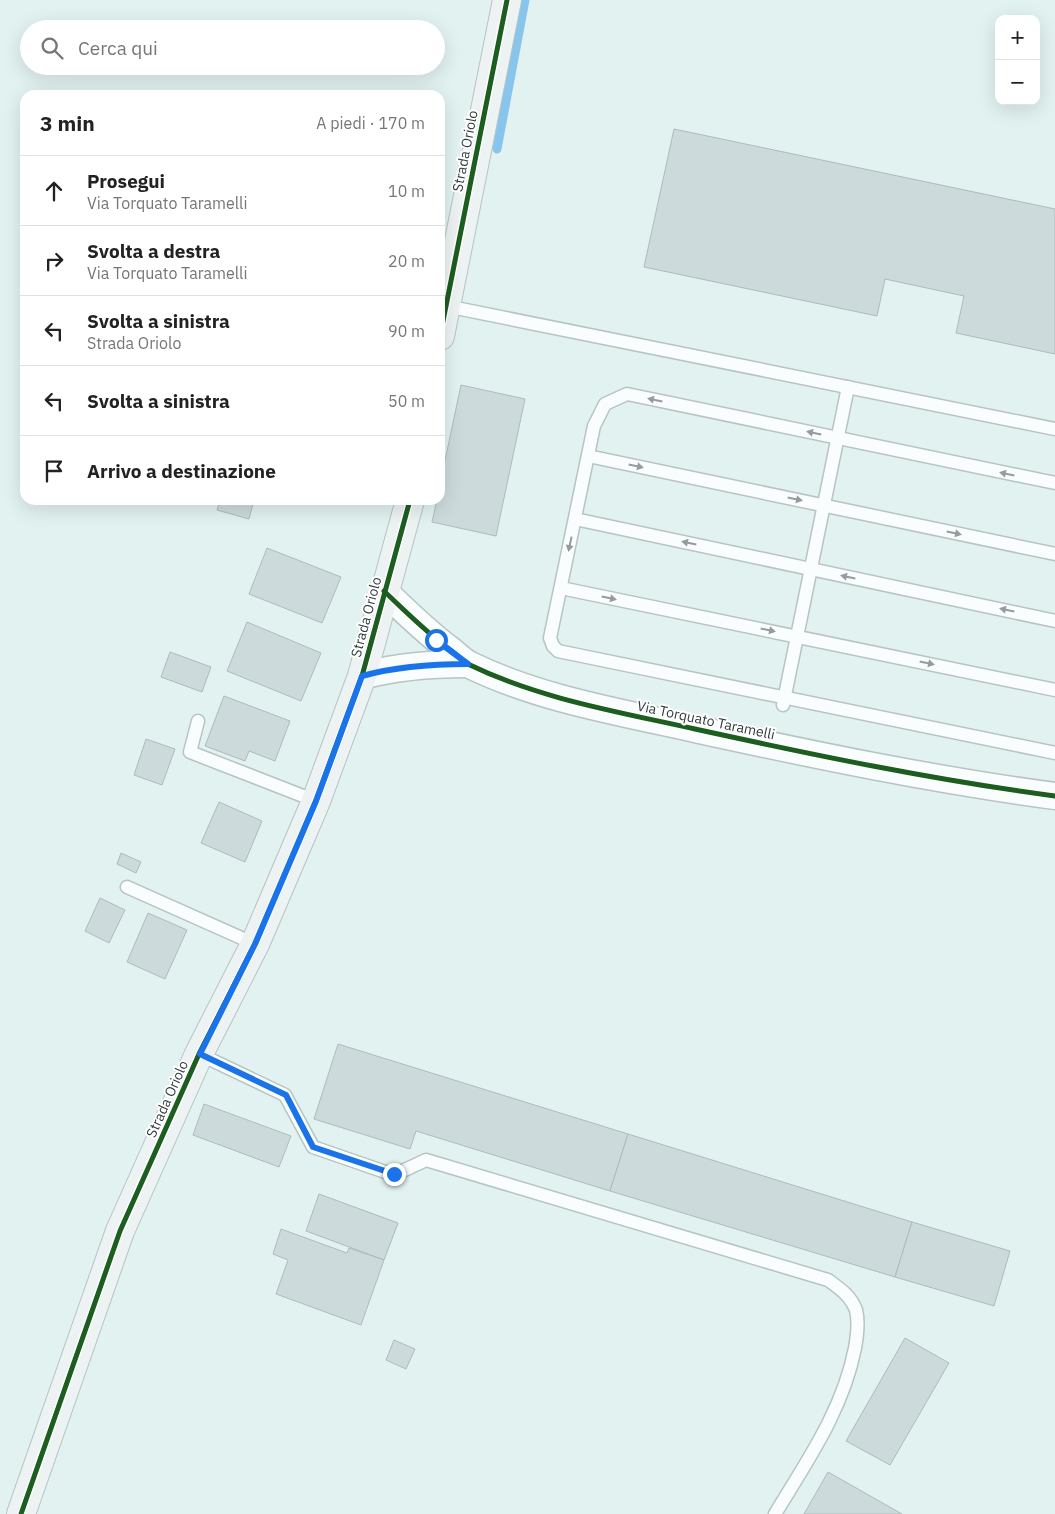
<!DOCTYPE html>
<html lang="it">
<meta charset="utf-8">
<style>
body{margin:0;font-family:"IBM Plex Sans",sans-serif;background:#f2f2f2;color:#222}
.controls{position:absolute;right:15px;top:15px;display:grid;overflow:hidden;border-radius:10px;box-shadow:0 5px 20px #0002}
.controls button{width:45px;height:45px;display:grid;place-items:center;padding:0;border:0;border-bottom:1px solid #e0e0e0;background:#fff;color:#222;font:25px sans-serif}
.stop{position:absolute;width:15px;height:15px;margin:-11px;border:4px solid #1a73e8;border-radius:50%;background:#fff}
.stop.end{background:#1a73e8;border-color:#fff;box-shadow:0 1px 5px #0008}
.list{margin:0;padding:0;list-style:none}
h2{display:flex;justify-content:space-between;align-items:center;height:65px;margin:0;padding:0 20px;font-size:21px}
h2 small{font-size:16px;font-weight:400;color:#767676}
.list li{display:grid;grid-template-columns:32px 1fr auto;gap:15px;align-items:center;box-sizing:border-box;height:70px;padding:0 20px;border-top:1px solid #e0e0e0}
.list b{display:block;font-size:19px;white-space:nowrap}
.list p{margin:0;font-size:16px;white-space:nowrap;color:#767676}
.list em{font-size:16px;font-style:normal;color:#767676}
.icon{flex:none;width:28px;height:28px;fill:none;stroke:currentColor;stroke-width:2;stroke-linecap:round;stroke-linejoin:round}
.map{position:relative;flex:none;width:1055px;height:1514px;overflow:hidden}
.search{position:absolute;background:#fff;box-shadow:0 5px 20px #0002;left:20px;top:20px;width:425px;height:55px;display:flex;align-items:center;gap:12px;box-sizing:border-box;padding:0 18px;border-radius:28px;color:#767676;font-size:19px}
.panel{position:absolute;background:#fff;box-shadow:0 5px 20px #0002;left:20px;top:90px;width:425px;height:415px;border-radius:15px}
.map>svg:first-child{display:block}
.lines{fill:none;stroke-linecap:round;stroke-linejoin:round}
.stream{stroke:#87c5ec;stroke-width:9}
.building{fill:#ccdadb;stroke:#aebbbc}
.lane-casing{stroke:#b6c4c3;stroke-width:15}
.street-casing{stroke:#b6c4c3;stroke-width:29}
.secondary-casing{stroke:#b6c4c3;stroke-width:30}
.lane{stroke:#fafdfd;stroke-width:12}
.street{stroke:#fafdfd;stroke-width:26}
.secondary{stroke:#ecf3f2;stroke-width:28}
.cycleway-casing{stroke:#fff;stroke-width:8}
.cycleway{stroke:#1b5e20;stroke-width:5}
.oneway{fill:#959c9c}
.route{stroke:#1a73e8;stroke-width:6}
.labels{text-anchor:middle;stroke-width:4;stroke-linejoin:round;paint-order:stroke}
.street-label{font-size:14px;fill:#303c3c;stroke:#fff}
</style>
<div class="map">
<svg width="1055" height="1514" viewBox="0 0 1055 1514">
<rect width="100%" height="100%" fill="#e1f2f1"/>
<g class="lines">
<path class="stream" d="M497,149L525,0"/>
</g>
<g class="building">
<path d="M674,129L1055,209V354L956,333L964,296L885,279L877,316L644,267Z"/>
<path d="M461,385L525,399L496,536L432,522L437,500H440V484Z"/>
<path d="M220,500H254L249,519L217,510Z"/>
<path d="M267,548L341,577L322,623L249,594Z"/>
<path d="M247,622L321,653L301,701L227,671Z"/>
<path d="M170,652L211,667L202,692L161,677Z"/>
<path d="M224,696L290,721L275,761L249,751L245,761L205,746Z"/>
<path d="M146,739L175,749L162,785L134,775Z"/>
<path d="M219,802L262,821L245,862L201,843Z"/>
<path d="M121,853L141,862L136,873L117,864Z"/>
<path d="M100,898L125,910L109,943L85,931Z"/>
<path d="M148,913L187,930L165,979L127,962Z"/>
<path d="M338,1044L628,1134L610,1191L416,1131L410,1149L314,1119Z"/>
<path d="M204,1104L291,1136L279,1167L193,1135Z"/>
<path d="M628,1134L912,1222L895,1277L610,1191Z"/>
<path d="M319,1194L398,1223L384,1260L306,1231Z"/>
<path d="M912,1222L1010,1251L994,1306L895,1277Z"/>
<path d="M281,1229L347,1253L349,1248L384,1260L361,1325L276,1294L288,1260L273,1254Z"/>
<path d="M905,1338L949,1363L890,1465L846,1441Z"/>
<path d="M394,1340L415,1349L406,1369L386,1360Z"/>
<path d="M828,1472L902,1514H804Z"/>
</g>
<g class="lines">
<g class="lane-casing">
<g id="lane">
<path d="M446,306L1055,429"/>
<path d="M588,456L1055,554"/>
<path d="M1055,483L627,394L605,404L594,426L550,638L553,646L558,651L1055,753"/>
<path d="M575,519L1055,621"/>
<path d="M561,588L1055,690"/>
<path d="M783,705L848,387"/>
<path d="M198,721L190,752L316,801"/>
<path d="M127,887L255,944"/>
<path d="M199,1054L285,1095L313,1147L394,1175L426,1160L828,1280C839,1288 851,1296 856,1310C859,1322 857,1337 855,1348C843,1410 807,1461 775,1514"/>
</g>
</g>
<g class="street-casing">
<g id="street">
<path d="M384,591C405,611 426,632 449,649C456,654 462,661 470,665C540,699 619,712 695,729C814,755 934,780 1055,796"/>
<path d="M362,676C398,666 432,664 468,664"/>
</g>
</g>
<g class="secondary-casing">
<g id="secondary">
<path d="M440,336L507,0"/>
<path d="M21,1514L120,1231L199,1054L255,944L316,801L362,676L410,500"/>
</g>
</g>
<use href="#lane" class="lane"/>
<use href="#street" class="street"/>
<use href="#secondary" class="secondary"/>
<g class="cycleway-casing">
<g id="cycleway">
<path d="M440,336L507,0"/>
<path d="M384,591C405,611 426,632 449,649C456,654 462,661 470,665C540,699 619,712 695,729C814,755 934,780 1055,796"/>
<path d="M21,1514L120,1231L199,1054L255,944L316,801L362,676L410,500"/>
</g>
</g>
<use href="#cycleway" class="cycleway"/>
</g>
<defs><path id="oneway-solid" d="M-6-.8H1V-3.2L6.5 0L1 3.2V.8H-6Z" transform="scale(1.25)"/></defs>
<g class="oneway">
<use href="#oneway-solid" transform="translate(655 400) rotate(-168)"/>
<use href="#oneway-solid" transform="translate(814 433) rotate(-168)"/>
<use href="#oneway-solid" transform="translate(636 466) rotate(12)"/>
<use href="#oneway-solid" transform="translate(1007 474) rotate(-168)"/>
<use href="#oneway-solid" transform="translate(795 499) rotate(12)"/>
<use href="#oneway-solid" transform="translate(954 533) rotate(12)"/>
<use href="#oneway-solid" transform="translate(689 543) rotate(-168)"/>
<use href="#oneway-solid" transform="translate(570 544) rotate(102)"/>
<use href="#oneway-solid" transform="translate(848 577) rotate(-168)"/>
<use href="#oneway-solid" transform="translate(609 598) rotate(12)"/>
<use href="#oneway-solid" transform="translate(1007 610) rotate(-168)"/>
<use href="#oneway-solid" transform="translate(768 630) rotate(12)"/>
<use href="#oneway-solid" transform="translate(927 663) rotate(12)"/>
</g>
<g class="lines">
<path class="route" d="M394,1174L313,1147L286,1095L200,1054L255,944L316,801L362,676C398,666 432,664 468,664L436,640"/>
</g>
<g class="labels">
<g class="street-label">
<text transform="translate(465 151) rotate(-79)" y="5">Strada Oriolo</text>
<text transform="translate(366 617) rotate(-75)" y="5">Strada Oriolo</text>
<text transform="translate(706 720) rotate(12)" y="5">Via Torquato Taramelli</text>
<text transform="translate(167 1099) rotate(-66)" y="5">Strada Oriolo</text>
</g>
</g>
</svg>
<div class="controls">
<button>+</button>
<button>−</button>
</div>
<div class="stop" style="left:436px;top:640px"></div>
<div class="stop end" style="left:394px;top:1174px"></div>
<div class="search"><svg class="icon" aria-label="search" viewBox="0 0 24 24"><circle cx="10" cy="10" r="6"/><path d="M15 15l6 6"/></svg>Cerca qui</div>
<section class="panel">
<h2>3 min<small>A piedi · 170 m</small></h2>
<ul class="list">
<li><svg class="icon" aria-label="ahead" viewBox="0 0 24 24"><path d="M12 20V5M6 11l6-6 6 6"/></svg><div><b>Prosegui</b><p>Via Torquato Taramelli</p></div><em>10 m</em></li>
<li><svg class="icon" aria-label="right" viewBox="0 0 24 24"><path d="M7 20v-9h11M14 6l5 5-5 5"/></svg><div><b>Svolta a destra</b><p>Via Torquato Taramelli</p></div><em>20 m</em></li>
<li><svg class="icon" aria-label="left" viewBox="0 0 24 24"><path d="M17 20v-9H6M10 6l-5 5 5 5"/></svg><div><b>Svolta a sinistra</b><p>Strada Oriolo</p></div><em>90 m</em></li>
<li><svg class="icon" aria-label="left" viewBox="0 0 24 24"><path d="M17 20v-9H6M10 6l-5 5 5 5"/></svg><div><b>Svolta a sinistra</b></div><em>50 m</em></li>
<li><svg class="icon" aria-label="arrive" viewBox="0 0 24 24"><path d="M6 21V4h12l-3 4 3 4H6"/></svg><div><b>Arrivo a destinazione</b></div></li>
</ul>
</section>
</div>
